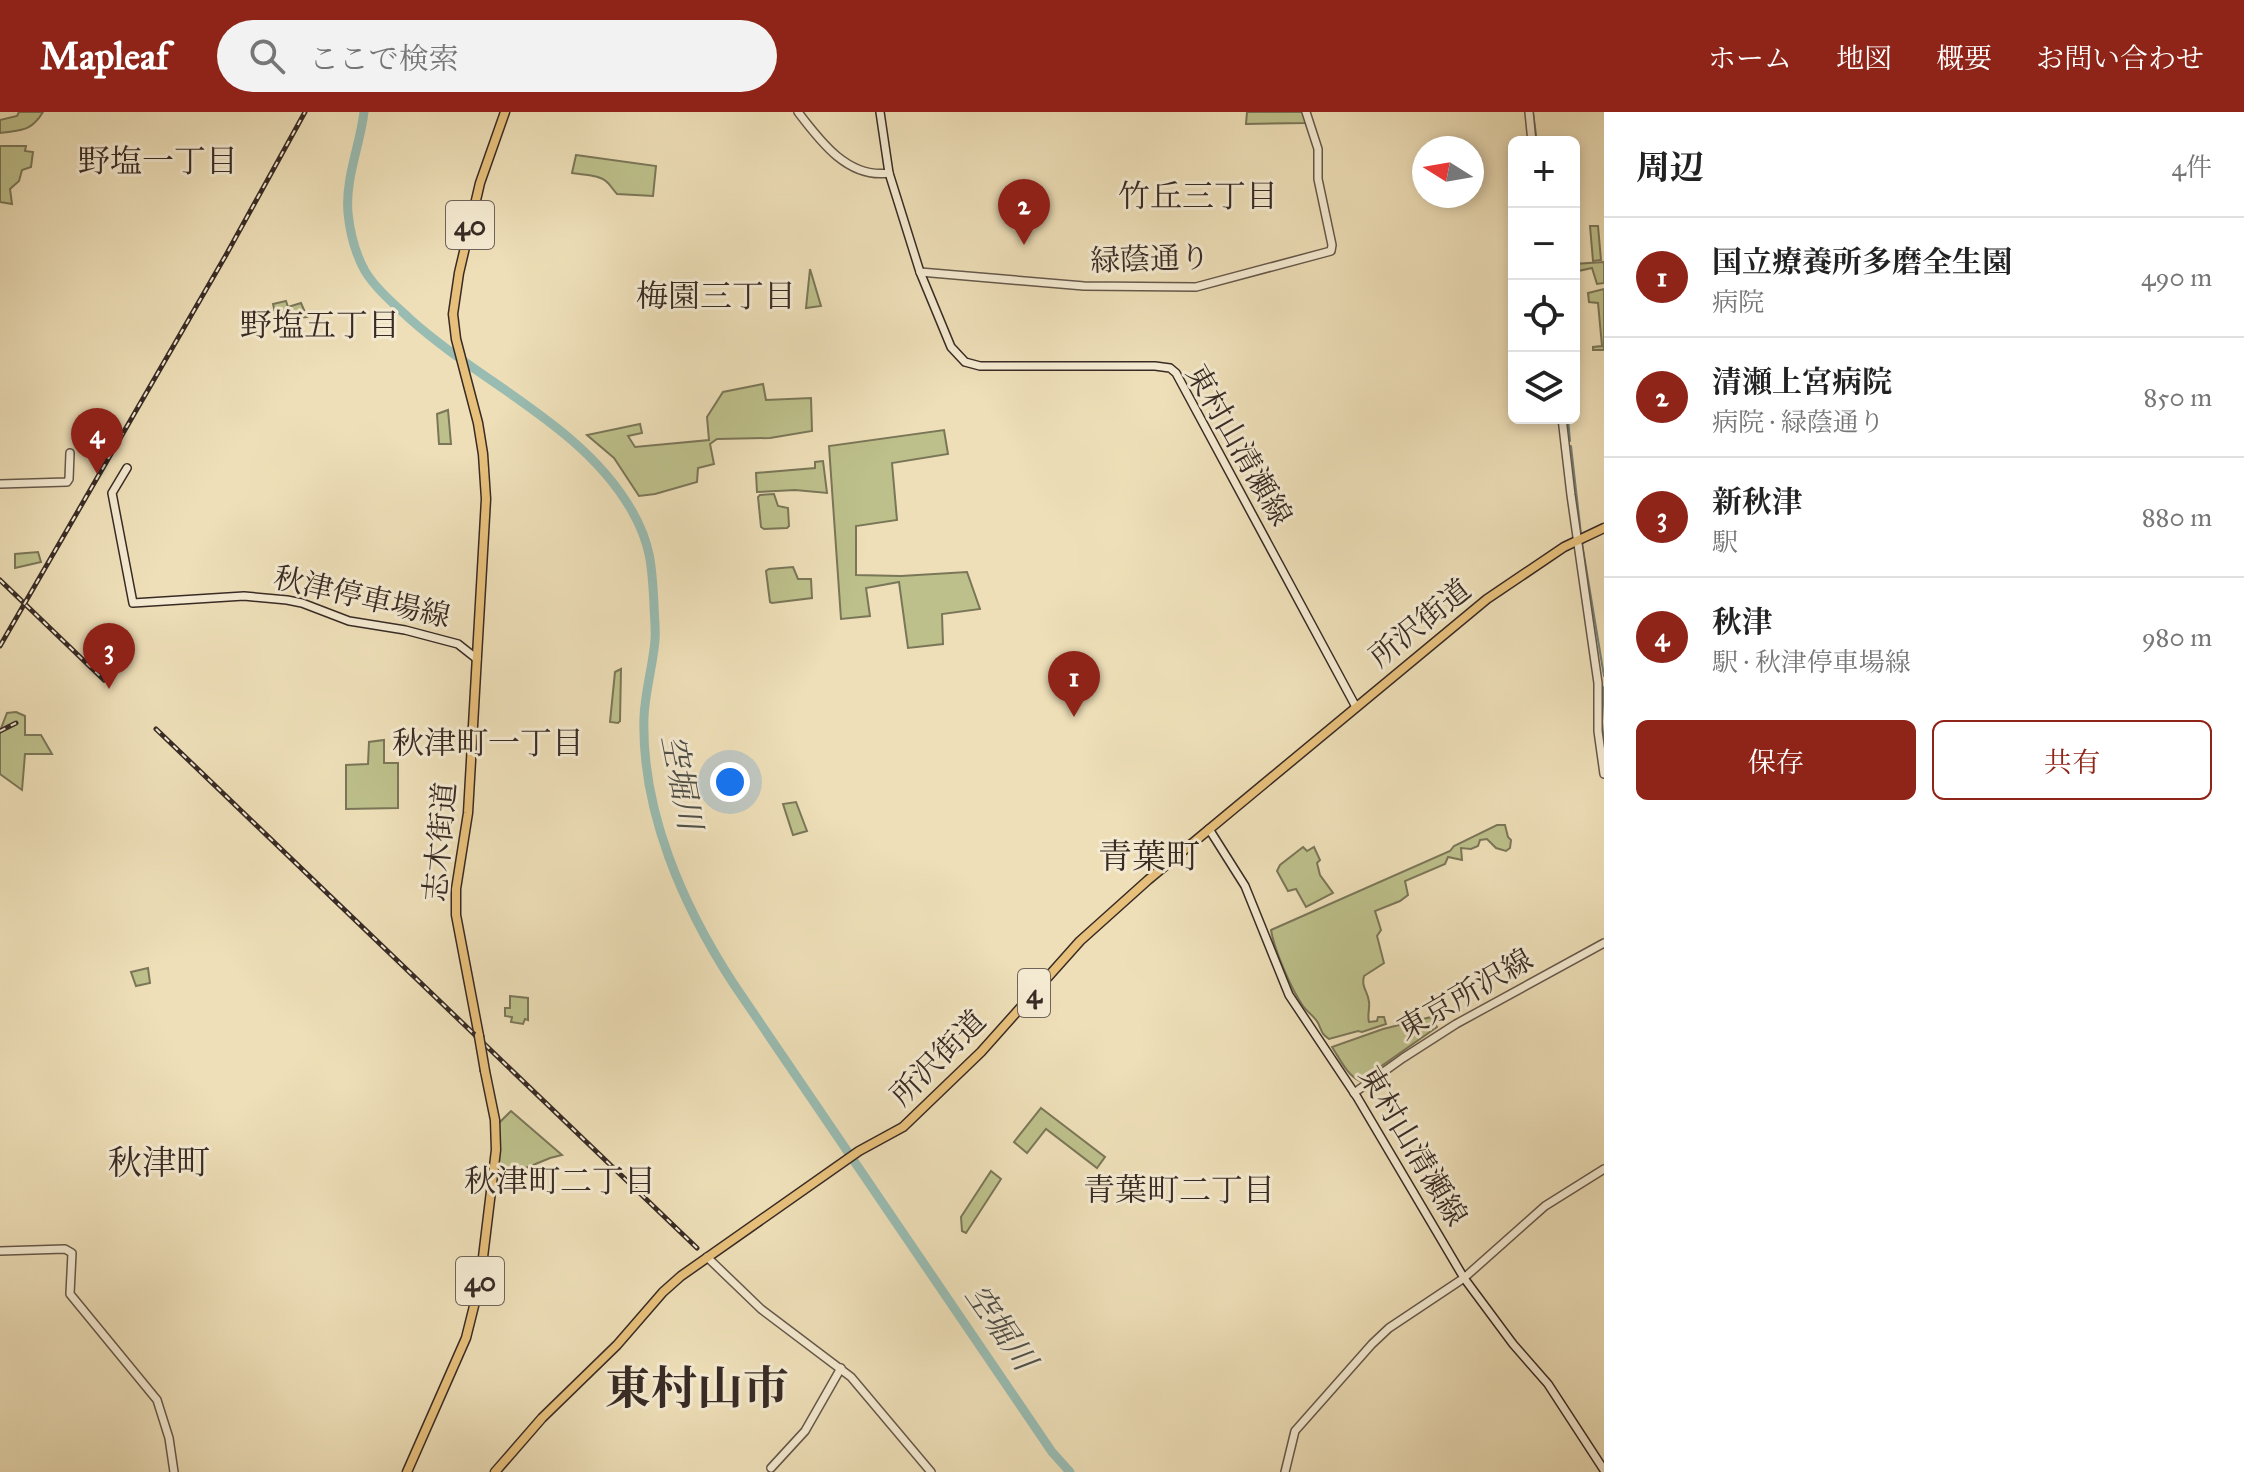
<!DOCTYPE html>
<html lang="ja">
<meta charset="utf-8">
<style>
body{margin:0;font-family:"IM FELL Great Primer","Noto Serif JP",serif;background:#f2f2f2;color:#222}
.controls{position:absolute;right:24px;top:24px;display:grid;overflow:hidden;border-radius:12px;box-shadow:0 4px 12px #0003}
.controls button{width:72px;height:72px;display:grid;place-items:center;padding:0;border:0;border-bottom:2px solid #e0e0e0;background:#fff;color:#222;font:40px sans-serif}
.compass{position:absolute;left:1412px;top:24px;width:72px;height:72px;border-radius:50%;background:#fff;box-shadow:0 4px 12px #0003;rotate:281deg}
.you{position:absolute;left:730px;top:670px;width:28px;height:28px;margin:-20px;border:6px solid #fff;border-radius:50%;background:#1a73e8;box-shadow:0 0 0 12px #1a73e833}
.badge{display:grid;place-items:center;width:52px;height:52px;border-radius:50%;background:#8f2418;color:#fff;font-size:26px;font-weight:700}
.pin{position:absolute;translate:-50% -66px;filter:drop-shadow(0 2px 4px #0008)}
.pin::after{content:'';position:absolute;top:42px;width:28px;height:24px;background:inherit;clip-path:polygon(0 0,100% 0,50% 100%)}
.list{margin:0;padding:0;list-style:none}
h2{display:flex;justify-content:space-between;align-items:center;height:104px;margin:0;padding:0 32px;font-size:34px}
h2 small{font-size:26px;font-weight:400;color:#767676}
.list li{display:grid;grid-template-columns:52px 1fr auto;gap:24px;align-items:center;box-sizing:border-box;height:120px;padding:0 32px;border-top:2px solid #e0e0e0}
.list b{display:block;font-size:30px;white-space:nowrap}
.list p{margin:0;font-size:26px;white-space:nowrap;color:#767676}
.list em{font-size:26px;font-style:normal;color:#767676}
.actions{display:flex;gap:16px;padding:24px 32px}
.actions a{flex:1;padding:18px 0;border:2px solid #8f2418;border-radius:12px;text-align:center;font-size:28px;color:#8f2418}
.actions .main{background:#8f2418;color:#fff}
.icon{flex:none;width:44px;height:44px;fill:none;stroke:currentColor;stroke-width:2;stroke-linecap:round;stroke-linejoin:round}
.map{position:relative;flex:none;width:1604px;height:1360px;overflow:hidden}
header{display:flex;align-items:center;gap:48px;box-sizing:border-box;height:112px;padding:0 40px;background:#8f2418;color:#fff}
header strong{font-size:38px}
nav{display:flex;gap:44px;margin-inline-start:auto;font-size:28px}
.search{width:560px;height:72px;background:#f2f2f2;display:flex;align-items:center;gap:20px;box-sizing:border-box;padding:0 28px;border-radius:44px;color:#767676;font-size:30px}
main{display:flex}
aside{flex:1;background:#fff}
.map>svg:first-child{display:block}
.green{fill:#bdc08b;stroke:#7a7658;stroke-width:2}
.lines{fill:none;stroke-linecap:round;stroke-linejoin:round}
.stream{stroke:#72827a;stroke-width:2}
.river{stroke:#99bcb2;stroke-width:9}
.tertiary-casing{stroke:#66584a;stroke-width:10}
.secondary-casing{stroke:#382b25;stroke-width:10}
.primary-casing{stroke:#382b25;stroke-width:11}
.tertiary{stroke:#f4ead1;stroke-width:7}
.secondary{stroke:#f4ead1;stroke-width:7}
.primary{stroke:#e7c07c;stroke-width:8}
.rail-casing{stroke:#382b25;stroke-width:5}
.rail{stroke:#f4ead1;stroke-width:2;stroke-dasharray:6;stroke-linecap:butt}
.primary-bridge-casing{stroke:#382b25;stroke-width:11;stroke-linecap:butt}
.primary-bridge{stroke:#e7c07c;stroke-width:8}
.labels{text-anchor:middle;stroke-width:6;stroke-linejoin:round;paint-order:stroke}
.shield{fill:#f4ead1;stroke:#706459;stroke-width:2}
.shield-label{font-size:28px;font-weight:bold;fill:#382b25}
.street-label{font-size:30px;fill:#382b25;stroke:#f4ead1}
.neighbourhood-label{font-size:32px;fill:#382b25;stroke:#f4ead1}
.water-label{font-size:32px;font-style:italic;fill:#504f48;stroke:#f4ead1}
.quarter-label{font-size:34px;fill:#382b25;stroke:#f4ead1}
.town-label{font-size:46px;font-weight:bold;fill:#382b25;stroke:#f4ead1}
</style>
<header>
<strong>Mapleaf</strong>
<div class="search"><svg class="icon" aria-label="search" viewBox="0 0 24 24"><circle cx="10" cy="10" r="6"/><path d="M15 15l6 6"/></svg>ここで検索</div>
<nav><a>ホーム</a><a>地図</a><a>概要</a><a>お問い合わせ</a></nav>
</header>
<main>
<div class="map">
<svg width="1604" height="1360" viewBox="0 0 1604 1360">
<rect width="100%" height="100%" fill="#eedfb8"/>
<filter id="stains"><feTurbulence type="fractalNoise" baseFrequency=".0025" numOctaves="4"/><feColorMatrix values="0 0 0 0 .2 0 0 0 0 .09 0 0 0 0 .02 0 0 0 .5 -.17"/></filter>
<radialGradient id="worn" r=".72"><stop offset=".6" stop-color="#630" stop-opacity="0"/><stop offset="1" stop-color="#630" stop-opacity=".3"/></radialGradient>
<g class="green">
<path d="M19,0H43C31,20 21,18 0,21V8L17,4Z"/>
<path d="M1247,0H1303L1306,11L1246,12Z"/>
<path d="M0,34H26L25,39L33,40L31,55L22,58L19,69L10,77L12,92L0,90Z"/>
<path d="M576,43L656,54L653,84L617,82C614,79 611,74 608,71C600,62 582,63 572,61Z"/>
<path d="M1590,114H1598L1601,148L1593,149Z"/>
<path d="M1604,150V171L1597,172L1592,156L1574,160V152Z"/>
<path d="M810,157L821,194L806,196Z"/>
<path d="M1604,177V238H1593V235L1602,234L1598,191L1589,190L1588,181Z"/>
<path d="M286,189L288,195L301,191L307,205L277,209L273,192Z"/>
<path d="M763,272L766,288L811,286L812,319L770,326L717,327L710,332L714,352L698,356L697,370L655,382L639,384L614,346L587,323L640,312L642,321L628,324L635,335L709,328L707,305L723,280Z"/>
<path d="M448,298L451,332H439L437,302Z"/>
<path d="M944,318L948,342L892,351L897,408L856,414V463L901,464L967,460L980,497L942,502L943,532L908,536L899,470L866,476L870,504L841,507L829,334Z"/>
<path d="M823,349L827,381L795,378L757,380L756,361L815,356V350Z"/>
<path d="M774,382L778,394L788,396L789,414L787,416L764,417L761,415L758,385L760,383Z"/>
<path d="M38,440L41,450L15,456V442Z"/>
<path d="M793,455L798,467H811L812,486L772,491L770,490L766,459L769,457Z"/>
<path d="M621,557L620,609L618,611L610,610L615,560Z"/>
<path d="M16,600L25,604V623H41L52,642H25L22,678L0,662V619L7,601Z"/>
<path d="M384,628V651H398V696L346,697V653L368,652L369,630Z"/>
<path d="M796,690L807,719L793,723L783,692Z"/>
<path d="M1497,713H1505L1508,725L1511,728L1510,736L1506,739L1496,736L1487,727L1480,728L1478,734L1471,737L1461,736L1462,748L1448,745L1445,752L1405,769L1408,783L1400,789L1375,799L1381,818L1377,824L1384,851L1364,864C1361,876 1368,879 1369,890C1370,897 1367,903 1369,910L1377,909L1378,905H1384L1386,912L1362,920L1358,919L1329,927C1322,922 1322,920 1319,913C1316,905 1307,900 1303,894C1291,877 1274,837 1271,818L1450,739L1454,734Z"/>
<path d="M1303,735L1307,739L1314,735L1320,748L1317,751L1320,763L1333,781L1306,795L1296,777L1288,779L1277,759L1280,753Z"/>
<path d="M148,856L150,871L136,874L131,860Z"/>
<path d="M510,884L528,886V908L525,907L523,912L511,910L512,905L505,904V896H510Z"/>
<path d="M1431,905L1437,915L1360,969C1347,963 1340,947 1332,935L1383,917Z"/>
<path d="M1041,996L1105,1045L1097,1056L1046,1017L1027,1041L1014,1030Z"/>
<path d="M511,999L562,1043L550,1046L497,1068L499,1050L498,1012Z"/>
<path d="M991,1059L1001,1067L966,1121L962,1119L961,1105Z"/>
</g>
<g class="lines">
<g class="stream">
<path d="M1533,0L1537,30"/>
<path d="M1568,306L1570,329"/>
<path d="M1571,334L1581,422"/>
<path d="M1582,431L1604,564"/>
<path d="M1604,575L1602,610L1604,632"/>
</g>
<path class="river" d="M364,0C360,34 345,66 348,101C350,121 355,141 365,159C376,177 394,192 410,207C481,271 584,314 632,399C651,432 652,455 654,492C654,503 656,516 655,528C653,554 645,579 644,605C641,699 683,794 733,871L1052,1340L1070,1360"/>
<g class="tertiary-casing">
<g id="tertiary">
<path d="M798,0C820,29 848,67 889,61"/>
<path d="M1529,0L1532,30"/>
<path d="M920,160L1084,174L1196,175L1331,139L1332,133L1318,67V37L1306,0"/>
<path d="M1562,306L1571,383L1598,571V619L1604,662"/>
<path d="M0,372L67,370L69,367L70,341"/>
<path d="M1354,981L1403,946L1456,912L1604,831"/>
<path d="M0,1139L65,1137L72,1141L70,1182L157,1288L169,1326L174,1360"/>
<path d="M707,1145L761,1197L851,1265L931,1360"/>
<path d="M771,1356L805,1319L841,1256"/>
<path d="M1285,1360L1295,1319L1372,1232L1389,1216L1464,1166L1545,1094L1604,1057"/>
</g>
</g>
<g class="secondary-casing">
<g id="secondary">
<path d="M880,0L889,61L920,160L951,235L965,250L980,254H1155L1170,256L1176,261L1356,595"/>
<path d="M127,356L112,381L133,491L244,484L287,488L302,491L349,509L405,518L458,532L477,547"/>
<path d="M1209,717L1245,774L1289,883L1357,985L1464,1166L1513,1232L1548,1272L1604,1358"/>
</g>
</g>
<g class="primary-casing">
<g id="primary">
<path d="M479,924L456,803V777L468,701L486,387L483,342L478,311L456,227L453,202L459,161L480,71L505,0"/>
<path d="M407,1360L466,1226L480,1170L496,1038L495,1008L485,959"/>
<path d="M495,1360L542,1306L617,1233L663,1180L681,1164L859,1039L903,1015L981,940L1080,829L1148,768L1487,487L1564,435L1604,416"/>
</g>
</g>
<use href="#tertiary" class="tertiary"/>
<use href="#secondary" class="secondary"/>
<use href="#primary" class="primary"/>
<g class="rail-casing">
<g id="rail">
<path d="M0,468L104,568"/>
<path d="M0,534L226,143L305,0"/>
<path d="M156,617L697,1136"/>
<path d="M0,619L16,611"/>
</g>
</g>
<use href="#rail" class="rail"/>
<g class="primary-bridge-casing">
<path id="primary-bridge" d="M479,924L485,959"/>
</g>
<use href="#primary-bridge" class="primary-bridge"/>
</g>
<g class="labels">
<g class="shield">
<rect x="446" y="89" width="48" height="48" rx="6"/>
<rect x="1018" y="857" width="32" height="48" rx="6"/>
<rect x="456" y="1145" width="48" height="48" rx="6"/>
</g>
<g class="shield-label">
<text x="470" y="123">40</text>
<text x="1034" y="891">4</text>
<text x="480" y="1179">40</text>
</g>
<g class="street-label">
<text transform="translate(1150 147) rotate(-2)" y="10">緑蔭通り</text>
<text transform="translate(1239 333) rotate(60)" y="10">東村山清瀬線</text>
<text transform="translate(362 485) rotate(13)" y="10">秋津停車場線</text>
<text transform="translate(1420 511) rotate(-39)" y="10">所沢街道</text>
<text transform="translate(440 730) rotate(-85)" y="10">志木街道</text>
<text transform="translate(1465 882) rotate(-30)" y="10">東京所沢線</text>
<text transform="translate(938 946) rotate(-45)" y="10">所沢街道</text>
<text transform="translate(1413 1034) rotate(59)" y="10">東村山清瀬線</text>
</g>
<g class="neighbourhood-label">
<text x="158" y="60">野塩一丁目</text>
<text x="1198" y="95">竹丘三丁目</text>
<text x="716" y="195">梅園三丁目</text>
<text x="320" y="224">野塩五丁目</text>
<text x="488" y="642">秋津町一丁目</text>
<text x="560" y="1080">秋津町二丁目</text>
<text x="1179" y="1089">青葉町二丁目</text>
</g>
<g class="water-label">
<text transform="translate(682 670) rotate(79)" y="11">空堀川</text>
<text transform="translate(1001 1215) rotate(55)" y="11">空堀川</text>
</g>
<g class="quarter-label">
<text x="1149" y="756">青葉町</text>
<text x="159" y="1062">秋津町</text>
</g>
<g class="town-label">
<text x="697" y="1292">東村山市</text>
</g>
</g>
<rect width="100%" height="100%" filter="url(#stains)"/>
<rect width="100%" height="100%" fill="url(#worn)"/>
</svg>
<div class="controls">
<button>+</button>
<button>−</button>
<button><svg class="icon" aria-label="locate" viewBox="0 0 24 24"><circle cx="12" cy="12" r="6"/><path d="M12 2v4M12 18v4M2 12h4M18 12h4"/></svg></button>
<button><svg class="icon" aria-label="layers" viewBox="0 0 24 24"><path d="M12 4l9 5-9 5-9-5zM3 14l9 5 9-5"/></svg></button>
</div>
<svg class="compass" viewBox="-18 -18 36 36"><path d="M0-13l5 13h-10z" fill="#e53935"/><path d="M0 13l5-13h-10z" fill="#767676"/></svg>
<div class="you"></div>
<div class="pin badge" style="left:1074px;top:605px">1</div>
<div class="pin badge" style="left:1024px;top:133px">2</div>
<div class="pin badge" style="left:109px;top:577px">3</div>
<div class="pin badge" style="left:97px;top:362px">4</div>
</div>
<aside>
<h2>周辺<small>4件</small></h2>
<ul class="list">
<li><span class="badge">1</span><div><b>国立療養所多磨全生園</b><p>病院</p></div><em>490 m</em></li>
<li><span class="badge">2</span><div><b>清瀬上宮病院</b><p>病院 · 緑蔭通り</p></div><em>850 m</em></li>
<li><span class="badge">3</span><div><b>新秋津</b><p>駅</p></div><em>880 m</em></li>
<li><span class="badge">4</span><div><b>秋津</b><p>駅 · 秋津停車場線</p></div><em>980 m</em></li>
</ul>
<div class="actions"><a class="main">保存</a><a>共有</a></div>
</aside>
</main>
